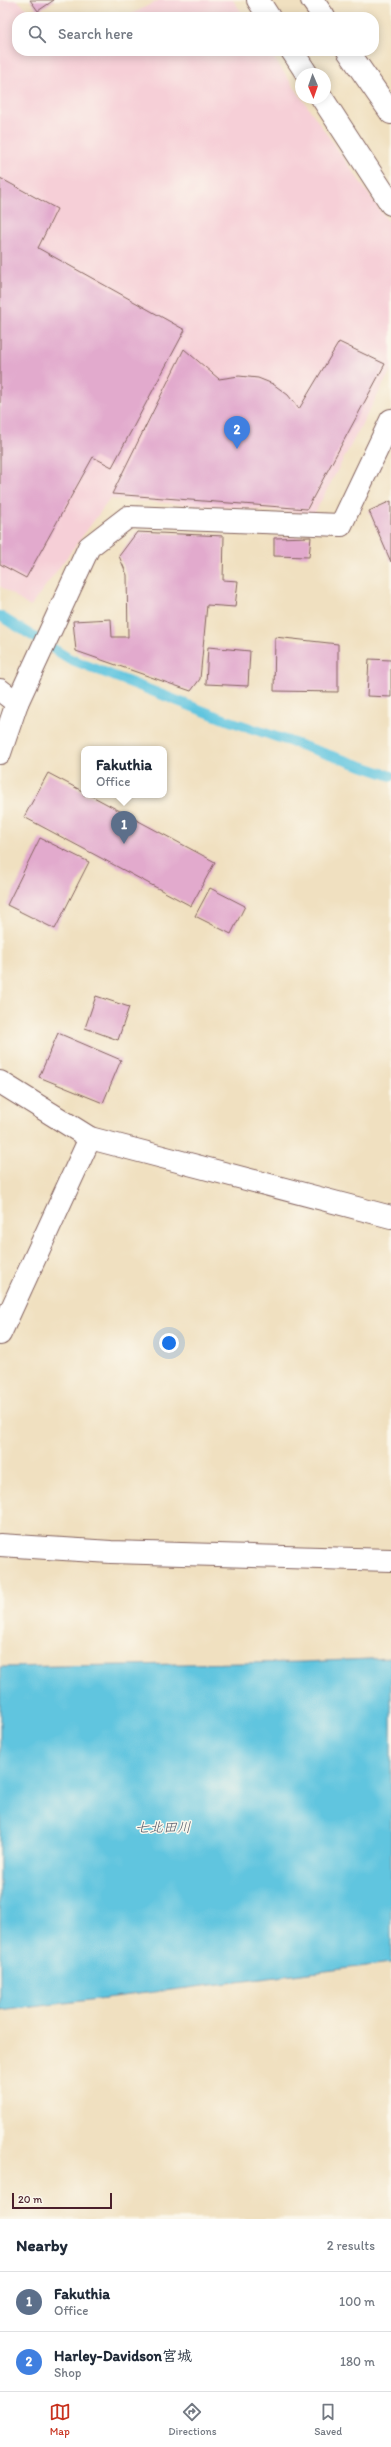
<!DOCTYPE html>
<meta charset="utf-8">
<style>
body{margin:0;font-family:Itim,"Klee One",sans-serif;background:#f6f6f7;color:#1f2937}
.compass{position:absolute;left:295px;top:68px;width:36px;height:36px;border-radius:50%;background:#fff;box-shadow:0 2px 10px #0003;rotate:178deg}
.scale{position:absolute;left:12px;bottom:10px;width:100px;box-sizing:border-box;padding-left:4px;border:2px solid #4a1f2b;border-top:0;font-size:11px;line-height:14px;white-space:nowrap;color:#4a1f2b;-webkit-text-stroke:3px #fbf7ec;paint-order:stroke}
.you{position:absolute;left:169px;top:1343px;width:14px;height:14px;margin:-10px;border:3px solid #fff;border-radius:50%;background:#1a73e8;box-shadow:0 0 0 6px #1a73e833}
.badge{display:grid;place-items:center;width:26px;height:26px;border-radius:50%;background:#c8321e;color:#fff;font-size:13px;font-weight:700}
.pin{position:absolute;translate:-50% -33px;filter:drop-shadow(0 1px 2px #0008)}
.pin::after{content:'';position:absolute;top:21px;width:14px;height:12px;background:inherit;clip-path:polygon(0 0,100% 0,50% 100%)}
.popup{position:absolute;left:81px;top:746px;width:86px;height:52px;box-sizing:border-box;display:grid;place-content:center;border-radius:8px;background:#fff;filter:drop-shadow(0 1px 3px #0005);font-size:13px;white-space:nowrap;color:#747a83}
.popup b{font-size:15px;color:#1f2937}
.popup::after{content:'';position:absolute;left:50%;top:100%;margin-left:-8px;border:8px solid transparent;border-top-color:#fff}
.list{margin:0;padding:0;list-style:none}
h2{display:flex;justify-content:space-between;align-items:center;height:52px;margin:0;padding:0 16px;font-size:17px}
h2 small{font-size:13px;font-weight:400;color:#747a83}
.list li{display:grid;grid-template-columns:26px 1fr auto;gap:12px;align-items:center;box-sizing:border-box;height:60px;padding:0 16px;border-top:1px solid #e0e1e3}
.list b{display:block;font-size:15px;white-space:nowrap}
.list p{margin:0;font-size:13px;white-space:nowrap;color:#747a83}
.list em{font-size:13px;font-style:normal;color:#747a83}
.icon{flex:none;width:22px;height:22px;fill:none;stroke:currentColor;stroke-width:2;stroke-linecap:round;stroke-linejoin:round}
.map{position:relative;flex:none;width:391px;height:2219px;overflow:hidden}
.search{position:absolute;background:#fff;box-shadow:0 2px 10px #0003;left:12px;right:12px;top:12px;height:44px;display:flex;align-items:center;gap:10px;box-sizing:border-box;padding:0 14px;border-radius:16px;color:#747a83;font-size:15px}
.sheet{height:172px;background:#fff}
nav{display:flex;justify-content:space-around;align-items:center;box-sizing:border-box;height:56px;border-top:1px solid #e0e1e3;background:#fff;font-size:11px;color:#747a83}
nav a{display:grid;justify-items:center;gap:2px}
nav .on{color:#c8321e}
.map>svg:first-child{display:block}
.built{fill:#f6cfd7}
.water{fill:#61c5df;stroke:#567285}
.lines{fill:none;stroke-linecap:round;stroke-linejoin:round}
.stream{stroke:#61c5df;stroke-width:10}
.building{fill:#e2aacd}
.minor-casing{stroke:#84635f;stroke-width:24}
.trunk-casing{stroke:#84635f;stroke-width:24}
.minor{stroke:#fff;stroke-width:22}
.trunk{stroke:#fff;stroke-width:22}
.labels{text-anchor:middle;stroke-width:3;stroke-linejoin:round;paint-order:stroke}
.water-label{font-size:14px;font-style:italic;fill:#52596a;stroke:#fbf7ec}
</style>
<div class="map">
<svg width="391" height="2219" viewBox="0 0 391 2219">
<rect width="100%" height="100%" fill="#fbf7ec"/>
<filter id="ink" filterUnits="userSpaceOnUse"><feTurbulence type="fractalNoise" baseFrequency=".025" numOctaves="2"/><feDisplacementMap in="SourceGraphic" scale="8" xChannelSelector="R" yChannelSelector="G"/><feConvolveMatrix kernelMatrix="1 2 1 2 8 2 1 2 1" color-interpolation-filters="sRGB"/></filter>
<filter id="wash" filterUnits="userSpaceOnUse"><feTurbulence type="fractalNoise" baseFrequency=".012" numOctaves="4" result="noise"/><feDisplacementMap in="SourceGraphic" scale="16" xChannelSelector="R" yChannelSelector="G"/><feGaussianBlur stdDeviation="0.9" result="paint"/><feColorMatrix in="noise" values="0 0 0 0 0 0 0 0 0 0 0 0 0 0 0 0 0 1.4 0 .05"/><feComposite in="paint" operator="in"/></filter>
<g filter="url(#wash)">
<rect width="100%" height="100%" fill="#f0e0c0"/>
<g class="built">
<path d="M0,0H17L36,17H17V51H269L391,226V370L314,514L110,499L30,607L0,586Z"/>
<path d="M159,0H233L245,17H126Z"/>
</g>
<path class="water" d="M391,1658V1963L0,2011V1667L303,1662Z"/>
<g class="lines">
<path class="stream" d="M0,616L70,659L224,719L391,776"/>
</g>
<g id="blocks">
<g class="building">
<path d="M30,0H54L38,11Z"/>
<path d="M0,178L57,209L38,248L185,330L112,467L93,457L26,578L0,564Z"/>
<path d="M339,342L385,364L307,509L112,494L184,349L219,379L239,376L258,378L273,384L288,395L299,409Z"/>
<path d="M391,501V562L369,511Z"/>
<path d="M137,532L224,536L223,580L238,581L235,607L207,605L200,679L191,691L76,651L73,621L111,619L112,637H128L127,575L119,556Z"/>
<path d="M311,537L309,557L274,556V538Z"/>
<path d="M275,637L338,644V692L274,691Z"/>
<path d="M208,647L250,651L248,686L206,684Z"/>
<path d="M369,659L391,660V697L367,696Z"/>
<path d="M48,773L84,792V795H90L215,862L191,906L24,817Z"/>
<path d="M40,838L89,862L55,929L7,905Z"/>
<path d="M210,888L245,906L231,934L195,916Z"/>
<path d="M96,996L129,1007L118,1040L85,1028Z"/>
<path d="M58,1033L121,1060L103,1103L39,1077Z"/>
</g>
</g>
</g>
<g filter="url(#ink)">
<use href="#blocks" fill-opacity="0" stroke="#84635f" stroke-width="1"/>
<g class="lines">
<g class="minor-casing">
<g id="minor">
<path d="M258,0L269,17"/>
<path d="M292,51L307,74"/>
<path d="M322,98L391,204"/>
<path d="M0,690L17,703"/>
<path d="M0,753L17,703L89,547L128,517L341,525L391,420"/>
<path d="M0,1082L90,1138L391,1217"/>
<path d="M0,1334L90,1138"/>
<path d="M0,1545L111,1552L391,1560"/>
</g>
</g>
<g class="trunk-casing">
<g id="trunk">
<path d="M312,0L324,17"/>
<path d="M348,51L391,113"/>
</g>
</g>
<use href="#minor" class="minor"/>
<use href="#trunk" class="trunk"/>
</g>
</g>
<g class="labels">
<g class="water-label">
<text x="163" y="1832">七北田川</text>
</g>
</g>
</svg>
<svg class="compass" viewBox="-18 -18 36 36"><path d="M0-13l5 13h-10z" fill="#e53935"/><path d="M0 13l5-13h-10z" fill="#747a83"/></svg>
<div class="scale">20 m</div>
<div class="you"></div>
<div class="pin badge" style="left:124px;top:844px;background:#5c6f8a">1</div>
<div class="popup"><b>Fakuthia</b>Office</div>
<div class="pin badge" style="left:237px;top:449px;background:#3f7fe0">2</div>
<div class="search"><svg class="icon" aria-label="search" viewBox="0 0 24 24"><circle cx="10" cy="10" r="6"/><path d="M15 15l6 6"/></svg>Search here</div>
</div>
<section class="sheet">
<h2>Nearby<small>2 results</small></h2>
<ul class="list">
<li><span class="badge" style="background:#5c6f8a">1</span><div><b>Fakuthia</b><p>Office</p></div><em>100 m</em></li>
<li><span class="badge" style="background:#3f7fe0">2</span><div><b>Harley-Davidson宮城</b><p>Shop</p></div><em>180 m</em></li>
</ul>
</section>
<nav>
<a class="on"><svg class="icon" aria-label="map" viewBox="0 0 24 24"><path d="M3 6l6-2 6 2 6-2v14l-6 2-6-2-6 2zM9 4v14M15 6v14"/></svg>Map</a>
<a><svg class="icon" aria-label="directions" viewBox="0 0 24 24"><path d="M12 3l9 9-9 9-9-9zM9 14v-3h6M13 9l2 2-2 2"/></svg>Directions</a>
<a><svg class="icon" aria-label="saved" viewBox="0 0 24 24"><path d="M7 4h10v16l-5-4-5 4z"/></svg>Saved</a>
</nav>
